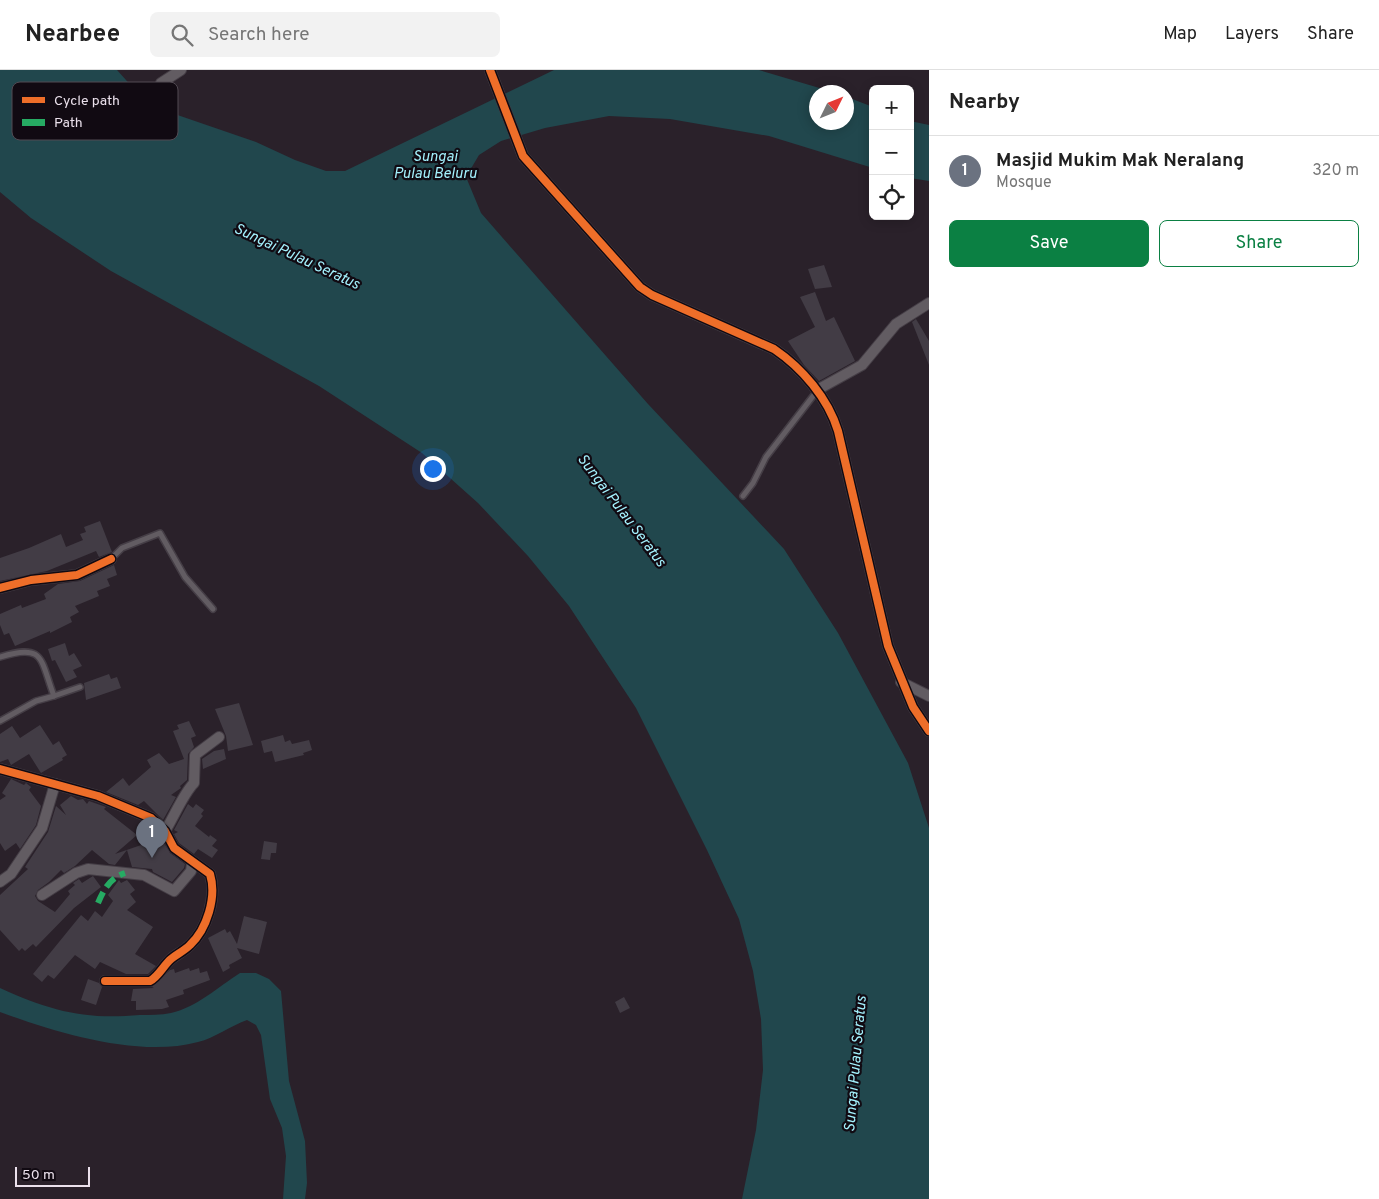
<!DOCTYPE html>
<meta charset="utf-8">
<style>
body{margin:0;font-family:Overpass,sans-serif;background:#f2f2f2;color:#222}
.controls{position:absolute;right:15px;top:15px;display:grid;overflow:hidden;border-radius:8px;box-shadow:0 2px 12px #0003}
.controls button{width:45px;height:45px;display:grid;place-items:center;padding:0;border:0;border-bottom:1px solid #e0e0e0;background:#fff;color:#222;font:25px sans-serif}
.compass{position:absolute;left:809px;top:15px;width:45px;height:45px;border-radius:50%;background:#fff;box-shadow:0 2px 12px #0003;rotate:47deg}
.scale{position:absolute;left:15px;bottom:12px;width:75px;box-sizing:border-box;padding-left:5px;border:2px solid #ebe1ec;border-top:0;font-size:14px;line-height:18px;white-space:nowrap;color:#ebe1ec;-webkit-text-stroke:4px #110a12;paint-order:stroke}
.you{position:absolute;left:432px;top:398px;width:18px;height:18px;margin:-12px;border:4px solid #fff;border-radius:50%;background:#1a73e8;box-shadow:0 0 0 8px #1a73e833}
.badge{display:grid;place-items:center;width:32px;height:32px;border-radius:50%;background:#0b8043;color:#fff;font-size:16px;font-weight:700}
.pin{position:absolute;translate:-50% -41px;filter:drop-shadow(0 1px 2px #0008)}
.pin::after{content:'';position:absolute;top:26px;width:18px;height:15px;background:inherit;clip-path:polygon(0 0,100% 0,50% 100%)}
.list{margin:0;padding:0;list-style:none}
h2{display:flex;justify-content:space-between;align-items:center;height:65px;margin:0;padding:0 20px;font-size:21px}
h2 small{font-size:16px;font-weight:400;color:#767676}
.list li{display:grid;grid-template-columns:32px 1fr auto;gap:15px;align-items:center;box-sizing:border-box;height:70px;padding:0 20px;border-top:1px solid #e0e0e0}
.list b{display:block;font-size:19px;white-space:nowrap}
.list p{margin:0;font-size:16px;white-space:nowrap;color:#767676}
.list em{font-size:16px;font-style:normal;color:#767676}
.actions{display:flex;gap:10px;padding:15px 20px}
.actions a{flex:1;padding:11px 0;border:1px solid #0b8043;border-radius:8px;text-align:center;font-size:18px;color:#0b8043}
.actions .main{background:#0b8043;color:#fff}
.icon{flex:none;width:28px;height:28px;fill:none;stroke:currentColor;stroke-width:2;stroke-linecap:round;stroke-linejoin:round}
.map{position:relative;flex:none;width:929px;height:1129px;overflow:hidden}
header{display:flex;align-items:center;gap:30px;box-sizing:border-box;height:70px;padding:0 25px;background:#fff;border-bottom:1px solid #e0e0e0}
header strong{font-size:24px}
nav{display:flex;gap:28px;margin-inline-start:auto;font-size:18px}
.search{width:350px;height:45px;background:#f2f2f2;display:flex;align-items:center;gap:12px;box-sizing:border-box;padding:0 18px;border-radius:8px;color:#767676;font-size:19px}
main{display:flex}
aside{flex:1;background:#fff}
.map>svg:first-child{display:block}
.water{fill:#21474d}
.building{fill:#423c45}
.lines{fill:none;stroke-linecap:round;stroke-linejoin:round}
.lane-casing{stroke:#453e46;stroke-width:8}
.street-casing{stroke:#453e46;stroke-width:12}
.lane{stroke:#625c62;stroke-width:5}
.street{stroke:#625c62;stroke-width:10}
.quiet{stroke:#26ab63;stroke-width:6;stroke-dasharray:12 6;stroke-linecap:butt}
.cycleway-casing{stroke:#110a12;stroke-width:11}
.cycleway{stroke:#ee6e29;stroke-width:8}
.labels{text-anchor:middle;stroke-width:4.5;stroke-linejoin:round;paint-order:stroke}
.water-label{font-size:15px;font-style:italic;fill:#a4f2fe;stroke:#110a12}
.key{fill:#110a12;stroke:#524a53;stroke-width:1}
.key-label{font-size:14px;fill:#ebe1ec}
</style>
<header>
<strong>Nearbee</strong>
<div class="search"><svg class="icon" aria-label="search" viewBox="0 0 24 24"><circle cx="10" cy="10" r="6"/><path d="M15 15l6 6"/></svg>Search here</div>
<nav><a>Map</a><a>Layers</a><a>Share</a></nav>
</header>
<main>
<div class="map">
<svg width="929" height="1129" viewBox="0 0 929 1129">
<rect width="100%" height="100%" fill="#2a212a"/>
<g class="water">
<path d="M0,0H117L135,20L160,39L256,72L295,90L326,101H345L554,0H759L833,22H816V52H846L847,27L873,37V98L769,66L670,49L609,46L545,58L501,71L479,85L466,107L481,143L648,334L784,479L838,563L908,693L929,758V1129H742L756,1060L763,1000L761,949L753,901L739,849L707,780L636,638L569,536L528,486L478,433L422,383L319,316L111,201L31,148L0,122Z"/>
<path d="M910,51L929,55V111L910,108Z"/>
<path d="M240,903H256L269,909L281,921L289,1011L305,1071L307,1113L305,1129H283L286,1086L282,1058L270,1029L261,965L256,955L247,950C230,956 215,968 198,972C139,988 57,963 0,942V918C51,941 84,950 140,945C150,945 161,945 171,943C197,937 218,917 240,903Z"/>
</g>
<g class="building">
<path d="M824,195L832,217L815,219L808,199Z"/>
<path d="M815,222L826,251L834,247L855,291L819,311L804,295L788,271L815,257L800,227Z"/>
<path d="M916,249L929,271V295L912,252Z"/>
<path d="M100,451L112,482L99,487L96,481L47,501L0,511V488L29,478L61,464L66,477L83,470L80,464L86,462L84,457Z"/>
<path d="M114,495L117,505L107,509L110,516L97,521L99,526L75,536L79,542L70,547L72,552L50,563V561L15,576L9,563L4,565L0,555V544L21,535L22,538L46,529L44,524L58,514L80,511Z"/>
<path d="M65,573L69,586L74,583L82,596L73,600L77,607L66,612L55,590L52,591L48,579Z"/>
<path d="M109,604L111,609L117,607L121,618L86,630L84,613Z"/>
<path d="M239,633L253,675L228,681L226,666L215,639Z"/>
<path d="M189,651L196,666L191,668L194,677L188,684L187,710L180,716L181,718L171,725L176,727L163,750L144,731L138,735L106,722L123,708L129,716L151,697L147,690L159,683L169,694L184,689L173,661L179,659L177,655Z"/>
<path d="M40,655L53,675L59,671L67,685L62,688L63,690L41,703L29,684L11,695L8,689L0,692V664L12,656L20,668Z"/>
<path d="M283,665L285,672L290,670L292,674L309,670L312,680L303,683L304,685L275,692L272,681L264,683L261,671Z"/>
<path d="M224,679L226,689L203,699L202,689L214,681Z"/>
<path d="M11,709L24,715L26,713L31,717L29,720L41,736L36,755L20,779L16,773L5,781L0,773V730L6,726L2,723Z"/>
<path d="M71,726L78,730L83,729L87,734L89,731L106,737L104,739L137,765L115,784L147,773L151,776L161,768L170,783L185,794L184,798L172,812L153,802L152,799L132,797L127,780L115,795L109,794L92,780L75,796L64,803L61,800L49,812L38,820L35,826L38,831L55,842L70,824L68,821L75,815L73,813L79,809L82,813L93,806L101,817L74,838L36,877L33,874L25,881L22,878L19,881L0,860V825L28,799L25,797L48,762L56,736L66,745L60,735Z"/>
<path d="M188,734L193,738L196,734L204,740L201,744L203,746L195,756L209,767L210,765L217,770L212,776L218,780L212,788L198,779L194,784L179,773L174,764L178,762L174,760Z"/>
<path d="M264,771L277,773L276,783H271L270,790L261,789Z"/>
<path d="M119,810L121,813L127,810L135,820L130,824L136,832L127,840L153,857L135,884L156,896L148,904H126L100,892L95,899L75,885L54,909L48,905L42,912L33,904L81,845L88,851L95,841L102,847L113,831L108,825Z"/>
<path d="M244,846L267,852L259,884L237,878L242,888L229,895L230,898L223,902L208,868L225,859L227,863L230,861L237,874Z"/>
<path d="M189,898L190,901L199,898L200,903L207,901L210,910L183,920L184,924L166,930L169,937L162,939L136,940V931H131L133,919L154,918L152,917L170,900L174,899L175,903Z"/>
<path d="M88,909L99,913L102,917L96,935L81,930Z"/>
<path d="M624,927L630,938L620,943L615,932Z"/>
</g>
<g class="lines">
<g class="lane-casing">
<g id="lane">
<path d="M743,426L753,413L766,387L817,321"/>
<path d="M111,489L122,478L160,463L185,507L213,539"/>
<path d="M0,587C45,573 40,589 54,626L80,617"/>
<path d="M0,651L36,631L54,626"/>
</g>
</g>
<g class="street-casing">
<g id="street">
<path d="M490,0L523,86L640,217L652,225L774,279C802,298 828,328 838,361L888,576L913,637L929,661"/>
<path d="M161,13L181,0"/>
<path d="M817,320L862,295L896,254L929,233"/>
<path d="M0,518L31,510L77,505L111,489"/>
<path d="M901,612L929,626"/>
<path d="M0,699L98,726L151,748L165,761L174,778L210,804C217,827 207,859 190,875C184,881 177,884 171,889C163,896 159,906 150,911H105"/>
<path d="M165,761C174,747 183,724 194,713L195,685L219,667"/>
<path d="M0,812L11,804L42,758L55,714"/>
<path d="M42,825L76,803L88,799L144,805L174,821L191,801L192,793"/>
</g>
</g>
<use href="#lane" class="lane"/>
<use href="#street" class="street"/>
<path class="quiet" d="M98,833C104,819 110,808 125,803"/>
<g class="cycleway-casing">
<g id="cycleway">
<path d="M490,0L523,86L640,217L652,225L774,279C802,298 828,328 838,361L888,576L913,637L929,661"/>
<path d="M0,518L31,510L77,505L111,489"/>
<path d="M0,699L98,726L151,748L165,761L174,778L210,804C217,827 207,859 190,875C184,881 177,884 171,889C163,896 159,906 150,911H105"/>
</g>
</g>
<use href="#cycleway" class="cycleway"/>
</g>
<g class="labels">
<g class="water-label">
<text x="435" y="91">Sungai<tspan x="435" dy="17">Pulau Beluru</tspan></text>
<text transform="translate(297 186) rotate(25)" y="5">Sungai Pulau Seratus</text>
<text transform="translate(622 440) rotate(53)" y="5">Sungai Pulau Seratus</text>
<text transform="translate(855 994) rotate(-85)" y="5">Sungai Pulau Seratus</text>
</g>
</g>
<rect x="12" y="12" width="166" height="58" rx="8" class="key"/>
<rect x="22" y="27" width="23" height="6" fill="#ee6e29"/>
<rect x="22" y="49" width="23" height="7" fill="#26ab63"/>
<g class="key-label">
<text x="54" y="35">Cycle path</text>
<text x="54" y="57">Path</text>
</g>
</svg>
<div class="controls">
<button>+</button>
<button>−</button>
<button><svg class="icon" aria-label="locate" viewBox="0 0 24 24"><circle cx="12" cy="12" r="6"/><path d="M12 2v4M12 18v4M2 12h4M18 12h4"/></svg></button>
</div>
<svg class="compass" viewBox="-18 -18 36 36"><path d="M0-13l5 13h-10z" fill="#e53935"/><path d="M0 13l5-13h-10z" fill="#767676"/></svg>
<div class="scale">50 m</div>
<div class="you"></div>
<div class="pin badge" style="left:152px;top:788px;background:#6b7280">1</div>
</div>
<aside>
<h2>Nearby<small></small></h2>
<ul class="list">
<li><span class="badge" style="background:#6b7280">1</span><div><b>Masjid Mukim Mak Neralang</b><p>Mosque</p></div><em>320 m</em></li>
</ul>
<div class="actions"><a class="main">Save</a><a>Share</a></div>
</aside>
</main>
